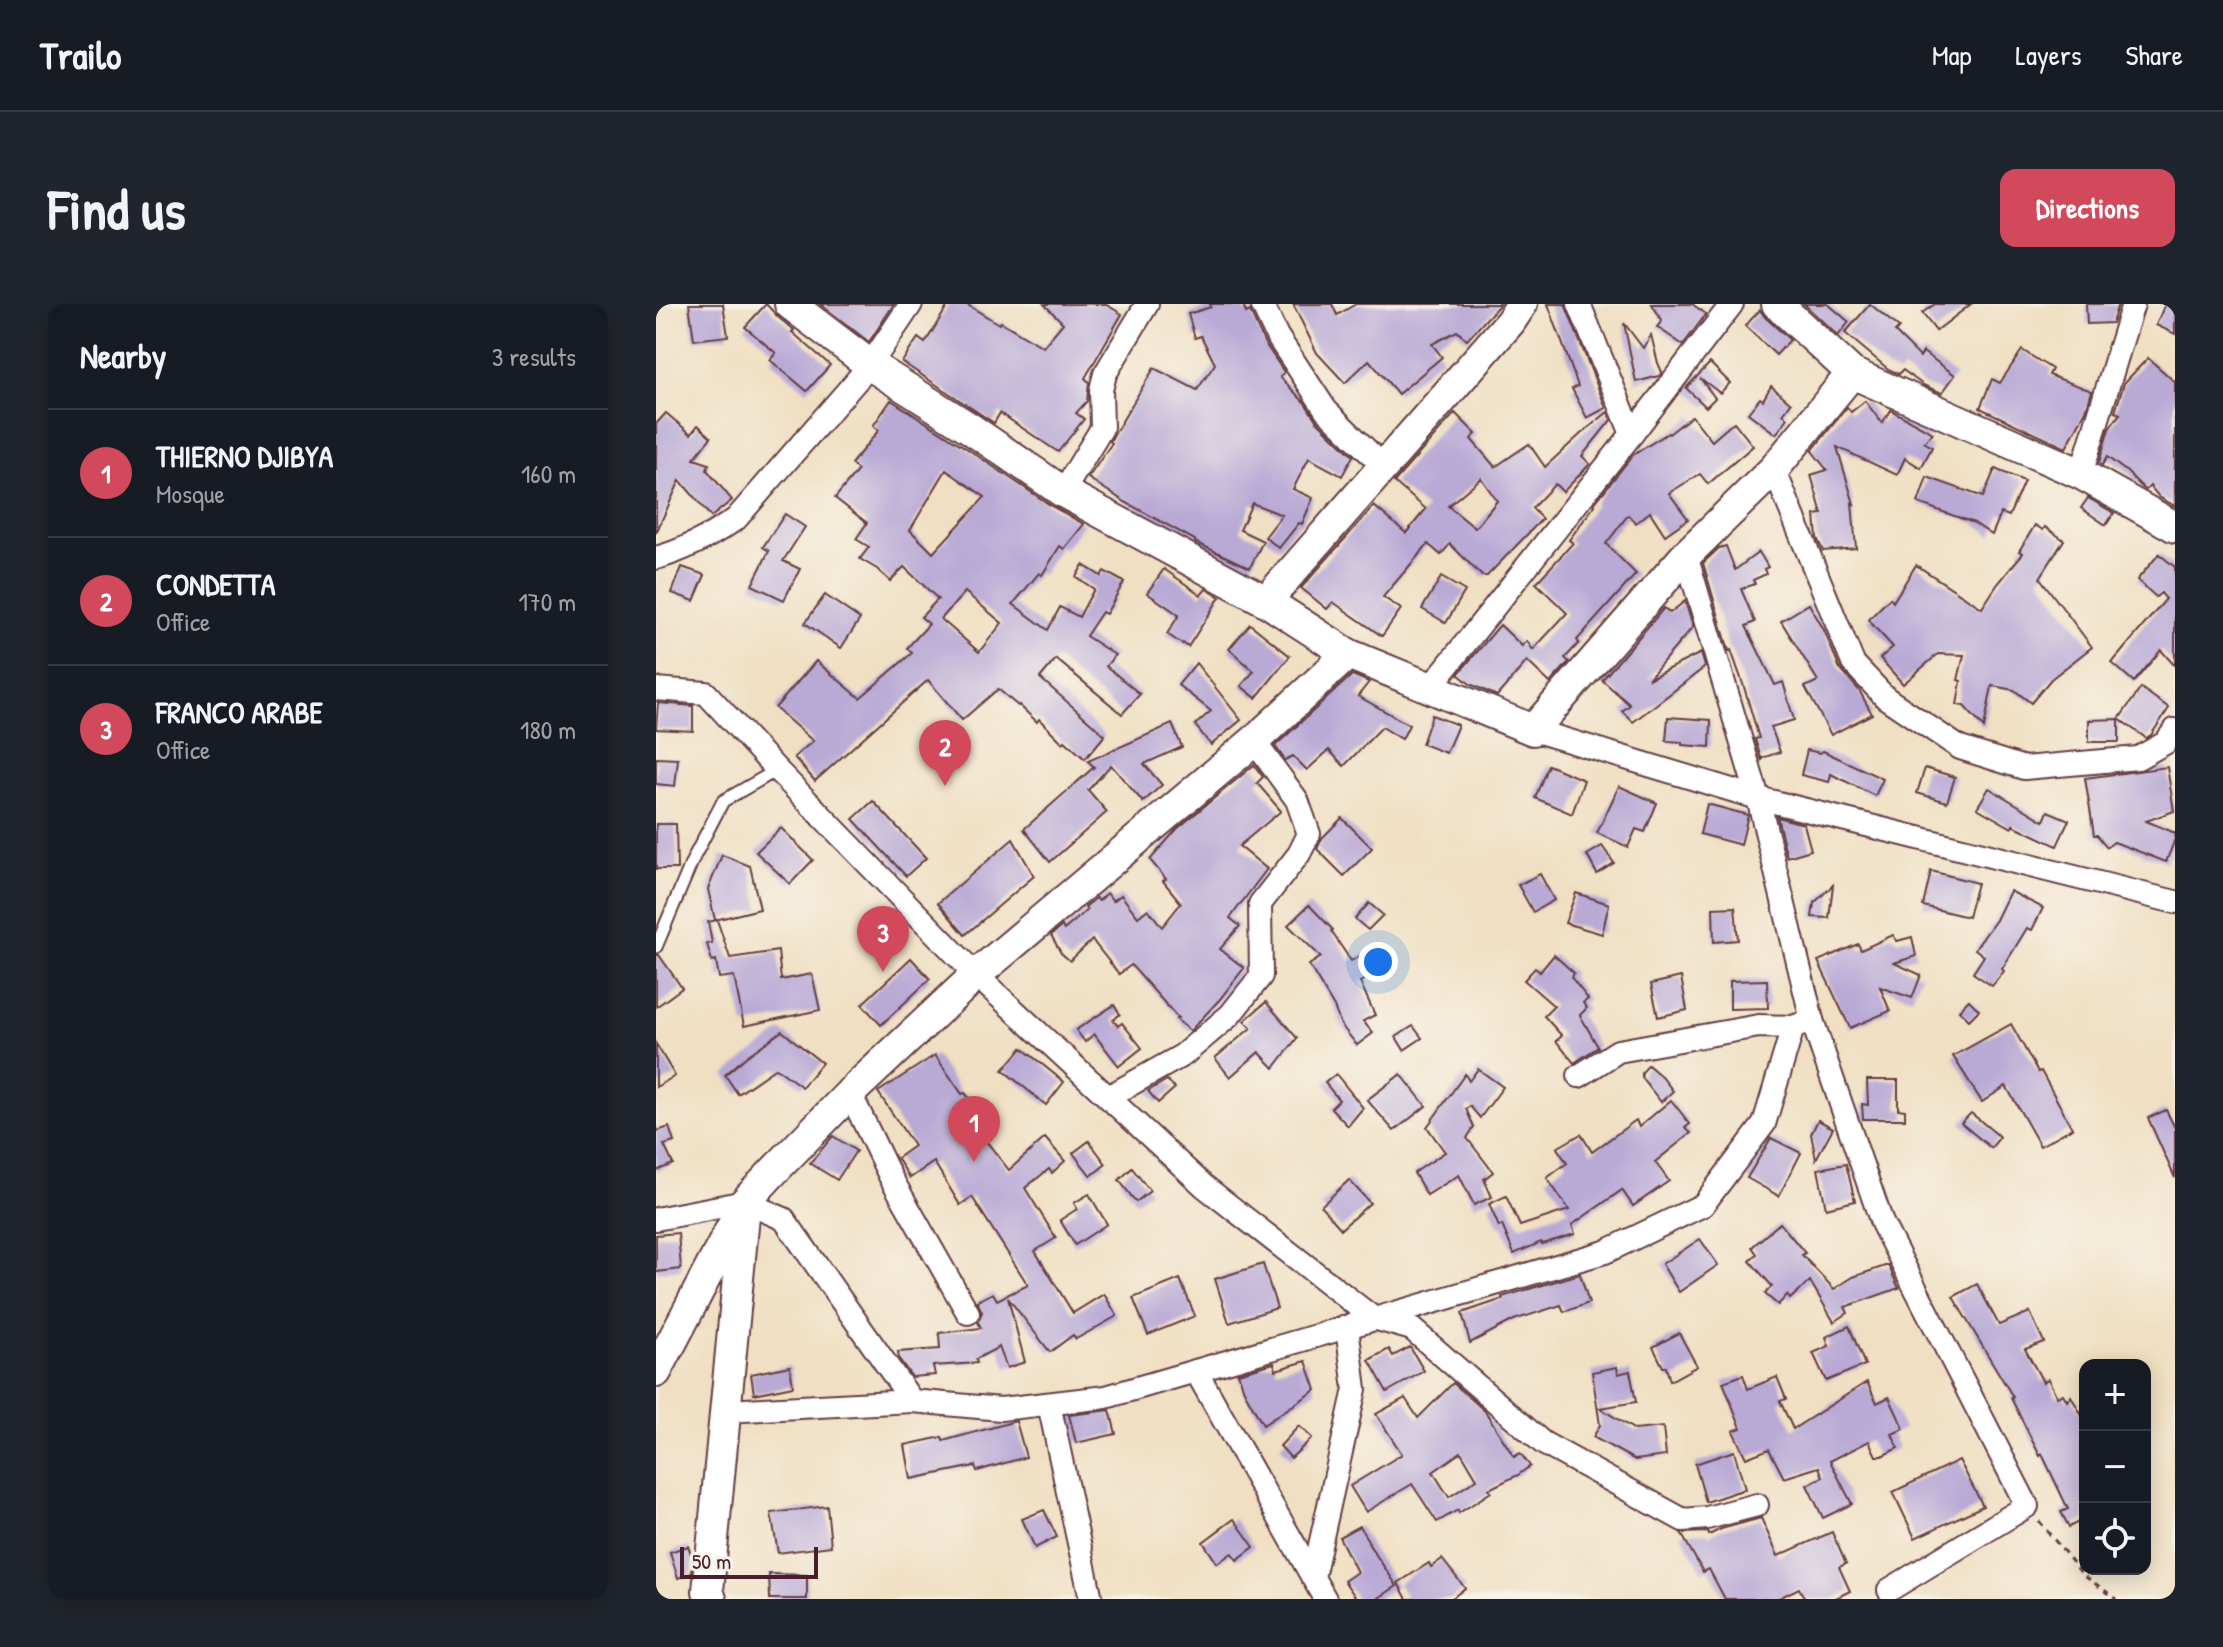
<!DOCTYPE html>
<meta charset="utf-8">
<style>
body{margin:0;font-family:"Patrick Hand",sans-serif;background:#20242c;color:#f1f3f6}
.controls{position:absolute;right:24px;bottom:24px;display:grid;overflow:hidden;border-radius:16px;box-shadow:0 4px 20px #0003}
.controls button{width:72px;height:72px;display:grid;place-items:center;padding:0;border:0;border-bottom:2px solid #363941;background:#171b24;color:#f1f3f6;font:40px sans-serif}
.scale{position:absolute;left:24px;bottom:20px;width:138px;box-sizing:border-box;padding-left:8px;border:4px solid #4a1f2b;border-top:0;font-size:22px;line-height:28px;white-space:nowrap;color:#4a1f2b;-webkit-text-stroke:6px #f7f3e8;paint-order:stroke}
.you{position:absolute;left:722px;top:658px;width:28px;height:28px;margin:-20px;border:6px solid #fff;border-radius:50%;background:#1a73e8;box-shadow:0 0 0 12px #1a73e833}
.badge{display:grid;place-items:center;width:52px;height:52px;border-radius:50%;background:#d1495b;color:#fff;font-size:26px;font-weight:700}
.pin{position:absolute;translate:-50% -66px;filter:drop-shadow(0 2px 4px #0008)}
.pin::after{content:'';position:absolute;top:42px;width:28px;height:24px;background:inherit;clip-path:polygon(0 0,100% 0,50% 100%)}
.list{margin:0;padding:0;list-style:none}
h2{display:flex;justify-content:space-between;align-items:center;height:104px;margin:0;padding:0 32px;font-size:34px}
h2 small{font-size:26px;font-weight:400;color:#9ea1a6}
.list li{display:grid;grid-template-columns:52px 1fr auto;gap:24px;align-items:center;box-sizing:border-box;height:128px;padding:0 32px;border-top:2px solid #363941}
.list b{display:block;font-size:30px;white-space:nowrap}
.list p{margin:0;font-size:26px;white-space:nowrap;color:#9ea1a6}
.list em{font-size:26px;font-style:normal;color:#9ea1a6}
.icon{flex:none;width:44px;height:44px;fill:none;stroke:currentColor;stroke-width:2;stroke-linecap:round;stroke-linejoin:round}
.map{position:relative;flex:none;width:1519px;height:1295px;overflow:hidden;border-radius:16px}
header{display:flex;align-items:center;gap:48px;box-sizing:border-box;height:112px;padding:0 40px;background:#171b24;border-bottom:2px solid #363941}
header strong{font-size:38px}
nav{display:flex;gap:44px;margin-inline-start:auto;font-size:28px}
.intro{display:flex;align-items:center;justify-content:space-between;box-sizing:border-box;height:192px;padding:0 48px}
h1{margin:0;font-size:56px}
.button{padding:20px 36px;border-radius:16px;background:#d1495b;color:#fff;font-size:28px;font-weight:700}
main{display:flex;gap:48px;padding:0 48px}
aside{flex:1;background:#171b24;border-radius:16px;box-shadow:0 4px 20px #0003}
.map>svg:first-child{display:block}
.building{fill:#b8a9d5;fill-rule:evenodd}
.lines{fill:none;stroke-linecap:round;stroke-linejoin:round}
.lane-casing{stroke:#633c42;stroke-width:15}
.street-casing{stroke:#633c42;stroke-width:26}
.secondary-casing{stroke:#633c42;stroke-width:34}
.path{stroke:#633c42;stroke-width:3;stroke-dasharray:6 6;stroke-linecap:butt}
.lane{stroke:#fff;stroke-width:11}
.street{stroke:#fff;stroke-width:22}
.secondary{stroke:#fff;stroke-width:30}
</style>
<header>
<strong>Trailo</strong>
<nav><a>Map</a><a>Layers</a><a>Share</a></nav>
</header>
<div class="intro"><h1>Find us</h1><a class="button">Directions</a></div>
<main>
<aside>
<h2>Nearby<small>3 results</small></h2>
<ul class="list">
<li><span class="badge">1</span><div><b>THIERNO DJIBYA</b><p>Mosque</p></div><em>160 m</em></li>
<li><span class="badge">2</span><div><b>CONDETTA</b><p>Office</p></div><em>170 m</em></li>
<li><span class="badge">3</span><div><b>FRANCO ARABE</b><p>Office</p></div><em>180 m</em></li>
</ul>
</aside>
<div class="map">
<svg width="1519" height="1295" viewBox="0 0 1519 1295">
<rect width="100%" height="100%" fill="#f7f3e8"/>
<filter id="ink" filterUnits="userSpaceOnUse"><feTurbulence type="fractalNoise" baseFrequency=".0125" numOctaves="2"/><feDisplacementMap in="SourceGraphic" scale="16" xChannelSelector="R" yChannelSelector="G"/><feConvolveMatrix kernelMatrix="1 2 1 2 8 2 1 2 1" color-interpolation-filters="sRGB"/></filter>
<filter id="wash" filterUnits="userSpaceOnUse"><feTurbulence type="fractalNoise" baseFrequency=".006" numOctaves="4" result="noise"/><feDisplacementMap in="SourceGraphic" scale="32" xChannelSelector="R" yChannelSelector="G"/><feGaussianBlur stdDeviation="1.8" result="paint"/><feColorMatrix in="noise" values="0 0 0 0 0 0 0 0 0 0 0 0 0 0 0 0 0 1.4 0 .05"/><feComposite in="paint" operator="in"/></filter>
<g filter="url(#wash)">
<rect width="100%" height="100%" fill="#f0dfc2"/>
<g id="blocks">
<g class="building">
<path d="M33,0H67L72,32L38,36Z"/>
<path d="M110,0L123,14L138,26L136,28L174,61L151,87L114,56L120,49L89,23Z"/>
<path d="M164,0H238L213,38Z"/>
<path d="M293,0H310L343,20L345,18L387,43L407,19L388,0H449L466,10L429,74L433,78L431,97L420,109L428,115L402,148L344,109L338,119L246,58L262,34L269,39Z"/>
<path d="M554,0H587L590,9L594,7L608,38L628,68L624,73L649,99L660,116L697,152L686,172L653,154L637,185L657,194L646,220L643,219L623,244L609,233L626,211L596,199L584,226L607,237L594,264L539,238V236L469,198L432,174L456,139L454,137L498,64L541,86L559,60L545,32L539,34L532,10L555,3Z"/>
<path d="M637,0H676L681,11L700,0H844L811,36L801,27L776,40L786,53L742,90L713,56L689,79L661,49Z"/>
<path d="M892,0H909L950,104L931,114L916,85L922,82Z"/>
<path d="M996,0H1036L1050,10L1027,41L1001,23L1006,17Z"/>
<path d="M1148,0H1172L1193,18L1182,32Z"/>
<path d="M1214,0L1243,24L1239,28L1264,53L1267,48L1299,71L1286,89L1267,81L1247,66L1243,70L1232,65L1189,29Z"/>
<path d="M1279,0H1315L1280,27L1266,9Z"/>
<path d="M1430,0H1462L1456,19L1431,20Z"/>
<path d="M1509,0H1519V30L1500,21Z"/>
<path d="M1104,6L1109,13L1134,36L1120,51L1089,22Z"/>
<path d="M968,19L987,44L995,31L1002,59L1006,68L1003,72L980,78Z"/>
<path d="M1366,46L1396,65L1393,71L1436,87L1430,107L1410,144L1324,104L1336,75L1344,79Z"/>
<path d="M1492,54L1519,78V202L1503,193L1494,182L1490,186L1487,184L1471,168L1451,153L1446,161L1443,159L1453,125L1464,110L1459,108L1468,79Z"/>
<path d="M1054,59L1074,79L1064,89L1044,74L1059,94L1050,103L1030,84Z"/>
<path d="M1115,82L1135,99L1127,110L1132,114L1120,130L1092,109L1104,94L1107,96Z"/>
<path d="M235,96L310,144L397,203L428,220L408,245L404,242L386,271L383,269L357,300L392,326L404,303L423,313L438,285L420,273L427,261L445,272L448,267L468,278L450,310L446,308L430,332L459,351L450,362L484,390L466,410L400,355L384,374L449,431L429,455L409,437L407,439L383,415L381,418L363,401L362,402L342,385L306,416L272,376L159,477L138,453L157,437L119,404L160,357L204,394L256,349L251,344L273,320L265,313L282,295L248,263L234,277L221,265L204,255L213,243L200,235L211,219L179,194L202,166L195,160L223,126L217,122ZM290,166L329,193L277,249L254,226ZM309,288L346,319L323,348L285,315Z"/>
<path d="M1209,97L1226,119L1235,106L1277,129L1268,138L1276,143L1265,164L1249,154L1241,171L1181,143L1198,200L1196,199L1200,244L1167,247L1161,234L1159,211L1166,210L1155,171L1171,166L1156,147L1191,103L1195,108Z"/>
<path d="M952,108L955,116L926,152L934,160L907,188L899,180L876,204L886,215L831,272H826L794,240L785,251L772,240L727,293L745,305L726,332L677,298L671,305L645,284L718,202L750,229L770,205L738,178L799,109L820,130L815,135L839,163L873,140L889,163L927,128ZM825,174L841,197L819,224L792,202Z"/>
<path d="M10,109L35,130L42,121L55,133L38,155L53,160L51,166L76,196L55,213L24,176L0,229V120Z"/>
<path d="M1036,112L1056,137L1078,118L1097,142L1052,180L1044,170L1013,189L1032,215L1009,231L994,208L980,219L972,211L950,240L980,270L921,336L923,339L909,354L913,358L894,379L871,357L841,392L814,380L802,370L844,321L866,342L871,337L877,346L911,309L880,279L917,239L913,236L939,201L938,200L977,151L1012,129L1013,130Z"/>
<path d="M1339,165L1368,177L1353,212L1345,209L1336,231L1318,219L1262,199L1271,173L1327,193Z"/>
<path d="M1432,194L1458,209L1450,221L1425,204Z"/>
<path d="M129,210L149,223L127,257L144,265L128,296L96,281L113,247L107,243Z"/>
<path d="M1379,221L1387,226L1389,223L1408,236L1384,274L1436,343L1395,375L1375,399L1358,386L1336,382L1328,424L1308,402L1301,401L1305,377L1302,376L1308,351L1282,350L1247,380L1224,354L1237,343L1212,316L1234,294L1237,298L1260,261L1326,304L1341,281L1367,249L1363,247Z"/>
<path d="M1070,242L1079,266L1103,248L1112,263L1108,265L1110,270L1097,276L1099,280L1085,285L1099,318L1090,322L1119,381L1127,378L1138,416L1115,423L1124,448L1106,454V457L1099,435L1103,434L1088,383L1075,346L1073,347L1047,259L1063,244Z"/>
<path d="M1503,250L1519,263V362L1505,346L1478,378L1456,359L1510,295L1505,289L1500,293L1481,276Z"/>
<path d="M26,263L49,271L38,297L16,289Z"/>
<path d="M508,265L545,291L550,285L564,293L532,343L527,339L526,340L511,330L523,311L491,289Z"/>
<path d="M785,273L809,287L790,319L766,305Z"/>
<path d="M169,291L204,315L185,344L149,319Z"/>
<path d="M1029,297L1037,323L992,375L1045,349L1049,363L977,418L966,407L974,401L946,376L1008,304L1014,309Z"/>
<path d="M1153,300L1168,326L1184,365L1203,386L1216,410L1175,431L1149,383L1162,377L1125,317Z"/>
<path d="M594,320L634,352L600,394L585,382L598,367L573,345Z"/>
<path d="M540,359L585,416L555,441L539,421L555,407L522,381Z"/>
<path d="M696,371L713,378L702,392L753,421L746,435L726,423L688,462L673,446L651,466L637,452L629,456L619,442Z"/>
<path d="M1485,384L1513,404L1495,431L1490,434L1463,415Z"/>
<path d="M2,399L37,402V427L0,425Z"/>
<path d="M776,411L802,421L790,449L766,440Z"/>
<path d="M1012,413L1055,416L1054,443L1026,441V438L1010,437Z"/>
<path d="M1463,415V438H1433V416Z"/>
<path d="M516,420L526,443L488,460L506,481L487,498L455,461L432,486L451,508L394,558L368,525L438,463L432,457Z"/>
<path d="M1151,446L1164,449L1167,447L1227,475L1219,492L1175,470L1173,478L1145,471Z"/>
<path d="M0,454L22,455L19,482L0,480Z"/>
<path d="M598,461L607,473L601,479L625,507L583,542L611,565L574,614L584,622L564,645L588,664L564,695L534,727L520,715L522,714L475,661L463,670L436,636L414,657L405,649L395,631L406,622L408,626L431,606L429,603L440,594L443,597L451,589L457,597L465,591L482,613L492,605L506,623L525,599L507,577L510,575L494,556L521,525Z"/>
<path d="M892,461L928,476L916,510L879,494Z"/>
<path d="M1511,463L1518,507L1490,517L1519,529V535L1510,558L1458,538L1451,543L1441,531H1438L1429,474Z"/>
<path d="M1269,464L1299,473L1291,498L1261,489Z"/>
<path d="M963,482L1001,499L989,528L980,525L972,543L941,529Z"/>
<path d="M1333,484L1388,517L1392,507L1413,516L1401,542L1357,521L1356,524L1321,504Z"/>
<path d="M217,497L270,554L250,572L197,515Z"/>
<path d="M1051,500L1092,511L1085,541L1044,530Z"/>
<path d="M1121,513L1148,520L1155,546L1131,553Z"/>
<path d="M686,514L716,544L688,572L661,545L666,534Z"/>
<path d="M0,520H20L21,565H0Z"/>
<path d="M125,524L157,556L134,580L100,548Z"/>
<path d="M357,535L378,572L309,631L282,599Z"/>
<path d="M946,542L958,559L941,570L931,551Z"/>
<path d="M66,551L94,562L104,605L59,616L52,585Z"/>
<path d="M1275,567L1321,579L1312,613L1267,602Z"/>
<path d="M884,570L898,596L877,608L862,581Z"/>
<path d="M1177,581L1173,614L1156,613L1158,599Z"/>
<path d="M1354,587L1387,604L1376,626L1371,624L1346,665L1348,667L1336,682L1317,669L1328,652L1319,645L1340,616Z"/>
<path d="M920,589L953,600L946,630L909,619Z"/>
<path d="M713,599L727,611L712,626L699,615Z"/>
<path d="M653,601L677,626L675,627L695,657L709,649L722,668L704,678L719,711L707,717L717,729L701,741L685,721L678,703L653,661L665,653L632,621Z"/>
<path d="M1079,603L1082,636L1058,638L1057,604Z"/>
<path d="M61,616L74,654L122,647L125,676L156,670L164,706L88,722L78,672L63,674L60,656L56,657L51,640L56,639L52,618Z"/>
<path d="M1237,631L1241,637L1256,633L1260,652L1238,659L1265,671L1256,694L1224,683L1234,707L1194,724L1162,657L1202,640L1205,646Z"/>
<path d="M0,651H3L26,684L0,703Z"/>
<path d="M898,651L918,669L915,673L932,695L927,699L931,704L924,711L942,743L918,759L900,737L906,732L888,712L898,702L868,676L879,664L884,668Z"/>
<path d="M255,654L274,675L225,721L206,700Z"/>
<path d="M1025,673L1031,706L1002,713L995,680Z"/>
<path d="M1111,676L1112,704L1074,705V677Z"/>
<path d="M1313,696L1323,706L1313,716L1303,706Z"/>
<path d="M610,698L641,734L618,764L603,748L574,773L559,754L595,724L588,717Z"/>
<path d="M458,701L464,710L457,716L462,722L466,719L486,744L463,762L438,730L429,738L420,726Z"/>
<path d="M1355,720L1382,768L1385,767L1416,824L1384,842L1350,782L1326,798L1297,752Z"/>
<path d="M757,722L766,734L748,746L740,733Z"/>
<path d="M126,727L166,759L146,783L120,764L82,790L69,771L91,752Z"/>
<path d="M0,740L19,772L0,783Z"/>
<path d="M366,744L408,778L390,801L347,766Z"/>
<path d="M279,751L306,790L309,789L319,801L308,809L353,866L389,834L409,857L396,869L393,865L369,884L400,934L379,947L417,1009L448,990L461,1012L420,1035L417,1031L394,1048L352,994L369,1058L351,1064L343,1043L320,1055L321,1059L277,1062L279,1071L256,1073L243,1055L242,1048L284,1045L283,1029L325,1024L322,1018L326,1008L321,997L337,989L341,996L372,981L316,893L304,901L278,858L254,874L241,854L258,842L222,788Z"/>
<path d="M992,761L1006,773L1017,787L1005,798L986,774V769Z"/>
<path d="M822,765L847,783L824,814L814,802L810,805L818,823L811,834L837,868L828,875L836,893L818,901L803,871L771,891L758,869L789,848L771,823L809,770L813,777Z"/>
<path d="M680,770L707,804L692,822L675,804L683,796L669,779Z"/>
<path d="M745,770L770,802L738,827L711,796Z"/>
<path d="M511,776L519,784L502,799L492,787Z"/>
<path d="M1211,776H1242V805L1249,806V815H1207L1206,800L1212,801Z"/>
<path d="M1015,796L1034,820L1029,824L1035,829L999,858L1013,877L977,902L966,886L916,921L919,930L886,940L885,938L858,950L846,921L843,923L833,900L850,892L864,922L913,906L891,874L911,859L901,844L925,830L936,848L980,816L983,823Z"/>
<path d="M1510,806L1519,824V874L1492,814Z"/>
<path d="M1315,809L1344,833L1335,844L1305,819Z"/>
<path d="M1162,816L1177,824L1160,855L1155,830Z"/>
<path d="M0,822L2,827L13,823L18,838L8,841L17,860L0,867Z"/>
<path d="M177,832L200,847L181,876L154,859Z"/>
<path d="M1115,834L1145,849L1123,892L1091,874Z"/>
<path d="M433,837L450,860L435,872L417,849Z"/>
<path d="M1190,860L1199,897L1170,904L1162,865Z"/>
<path d="M476,864L494,887L480,898L463,876Z"/>
<path d="M693,876L714,899L685,925L665,902Z"/>
<path d="M433,890L451,920L419,941L404,916L421,905L418,899Z"/>
<path d="M1124,919L1149,949L1146,951L1178,985L1197,973L1232,961L1243,984L1189,1003L1192,1009L1178,1018L1154,977L1134,995L1131,991L1122,1001L1109,990L1116,982L1094,957L1101,950L1096,943Z"/>
<path d="M22,929L25,965L0,968V931Z"/>
<path d="M1044,935L1062,961L1023,988L1006,960Z"/>
<path d="M607,960L621,1004L573,1019L559,975Z"/>
<path d="M924,970L933,999L908,1008L905,1001L858,1016L814,1039L806,1009L847,995L846,993Z"/>
<path d="M524,975L539,1012L492,1031L477,994Z"/>
<path d="M1321,980L1343,1021L1374,1008L1388,1038L1369,1045L1387,1078L1392,1075L1401,1093L1407,1090L1411,1097L1415,1092L1429,1117V1215L1413,1223L1405,1208L1412,1205L1386,1150L1384,1152L1355,1094L1357,1093L1297,993Z"/>
<path d="M1193,1022L1209,1061L1170,1077L1157,1049L1173,1042L1170,1033Z"/>
<path d="M1023,1029L1041,1062L1014,1077L1010,1063H1007L997,1043Z"/>
<path d="M754,1043L768,1067L731,1088L713,1056L733,1045L737,1052Z"/>
<path d="M650,1057L660,1086L607,1121L589,1089L582,1069L618,1059L620,1066Z"/>
<path d="M134,1062L137,1082L98,1090L95,1070Z"/>
<path d="M961,1063L962,1070L974,1067L980,1098L944,1104L979,1126L1007,1123L1010,1152L979,1156L937,1133L944,1121L936,1068Z"/>
<path d="M1087,1071L1092,1085L1121,1073L1130,1095L1124,1097L1137,1125L1211,1078L1221,1099L1233,1093L1248,1125L1236,1130L1242,1144L1226,1152H1220L1213,1137L1174,1157L1196,1200L1167,1214L1151,1181L1167,1173L1163,1163L1128,1174L1113,1145L1090,1154L1077,1127L1085,1124L1067,1078Z"/>
<path d="M797,1079L829,1107L858,1153L864,1149L874,1162L862,1171L833,1185L835,1188L803,1209L802,1206L781,1218L756,1180L710,1208L694,1182L746,1150L720,1110L749,1094L762,1114ZM805,1148L821,1175L793,1193L777,1168Z"/>
<path d="M454,1106L460,1130L420,1139L413,1111Z"/>
<path d="M360,1117L370,1153L321,1167L319,1162L255,1175L249,1141L286,1133L287,1137Z"/>
<path d="M643,1122L656,1134L635,1154L624,1142Z"/>
<path d="M1078,1147L1089,1185L1050,1198L1039,1160Z"/>
<path d="M1303,1156L1327,1202L1259,1234L1237,1188Z"/>
<path d="M171,1202L175,1242L122,1249L115,1209Z"/>
<path d="M388,1206L401,1233L379,1244L366,1215Z"/>
<path d="M1105,1214L1122,1252L1176,1228L1190,1260L1183,1263L1194,1287L1178,1295H1149L1143,1284L1121,1295H1069L1053,1265L1047,1268L1025,1229L1052,1228L1053,1231L1065,1225Z"/>
<path d="M578,1215L598,1243L581,1256L576,1249L561,1259L547,1238Z"/>
<path d="M703,1222L713,1238L712,1239L741,1282L721,1295H701L688,1277L701,1268L683,1233Z"/>
<path d="M32,1242L37,1256L36,1269L22,1274L14,1248Z"/>
<path d="M786,1255L809,1284L795,1295H751L742,1279L773,1259L775,1263Z"/>
<path d="M113,1270L151,1271V1295H114Z"/>
</g>
</g>
</g>
<g filter="url(#ink)">
<use href="#blocks" fill-opacity="0" stroke="#633c42" stroke-width="2"/>
<g class="lines">
<g class="lane-casing">
<path id="lane" d="M0,643L38,553L67,497L121,466"/>
</g>
<g class="street-casing">
<g id="street">
<path d="M606,0L621,32L670,106L728,163"/>
<path d="M976,130L1076,0"/>
<path d="M1118,165L1197,359L1230,394L1304,444L1368,464L1482,454L1509,439L1519,426"/>
<path d="M1425,170L1477,0"/>
<path d="M407,188L446,124L445,86L449,70L491,0"/>
<path d="M1030,251L1102,494L1156,716L1226,919L1371,1202L1233,1286"/>
<path d="M0,254C30,246 55,232 80,215L214,61L255,0"/>
<path d="M0,385L50,389L121,466L320,671L548,882L717,1014L756,1025L887,1139L1027,1216L1051,1214L1101,1201"/>
<path d="M773,385L976,130L923,0"/>
<path d="M877,426L1102,494L1519,598"/>
<path d="M923,772L962,747L1103,722L1137,723"/>
<path d="M194,789L234,872L312,1009"/>
<path d="M452,793L527,751L574,711L605,672L604,600L643,550L653,530L641,496L598,437"/>
<path d="M0,915L89,898L128,915L256,1097L345,1105L450,1093L949,948L1047,901L1108,820L1137,723L1156,716"/>
<path d="M540,1067L669,1295"/>
<path d="M393,1100L435,1295"/>
<path d="M69,1107L256,1097"/>
<path d="M657,1273L699,1085L691,1023"/>
</g>
</g>
<g class="secondary-casing">
<g id="secondary">
<path d="M134,0L214,61L312,123L407,188L610,297L692,350L877,426L1030,251L1118,165L1196,69"/>
<path d="M1121,0L1196,69L1425,170L1519,223"/>
<path d="M610,297L854,18L866,0"/>
<path d="M0,1068L89,898L115,870L194,789L320,671L598,437L692,350"/>
<path d="M55,1295L52,1287L88,912"/>
</g>
</g>
<path class="path" d="M1383,1217L1427,1271L1461,1295"/>
<use href="#lane" class="lane"/>
<use href="#street" class="street"/>
<use href="#secondary" class="secondary"/>
</g>
</g>
</svg>
<div class="controls">
<button>+</button>
<button>−</button>
<button><svg class="icon" aria-label="locate" viewBox="0 0 24 24"><circle cx="12" cy="12" r="6"/><path d="M12 2v4M12 18v4M2 12h4M18 12h4"/></svg></button>
</div>
<div class="scale">50 m</div>
<div class="you"></div>
<div class="pin badge" style="left:318px;top:858px">1</div>
<div class="pin badge" style="left:289px;top:482px">2</div>
<div class="pin badge" style="left:227px;top:668px">3</div>
</div>
</main>
